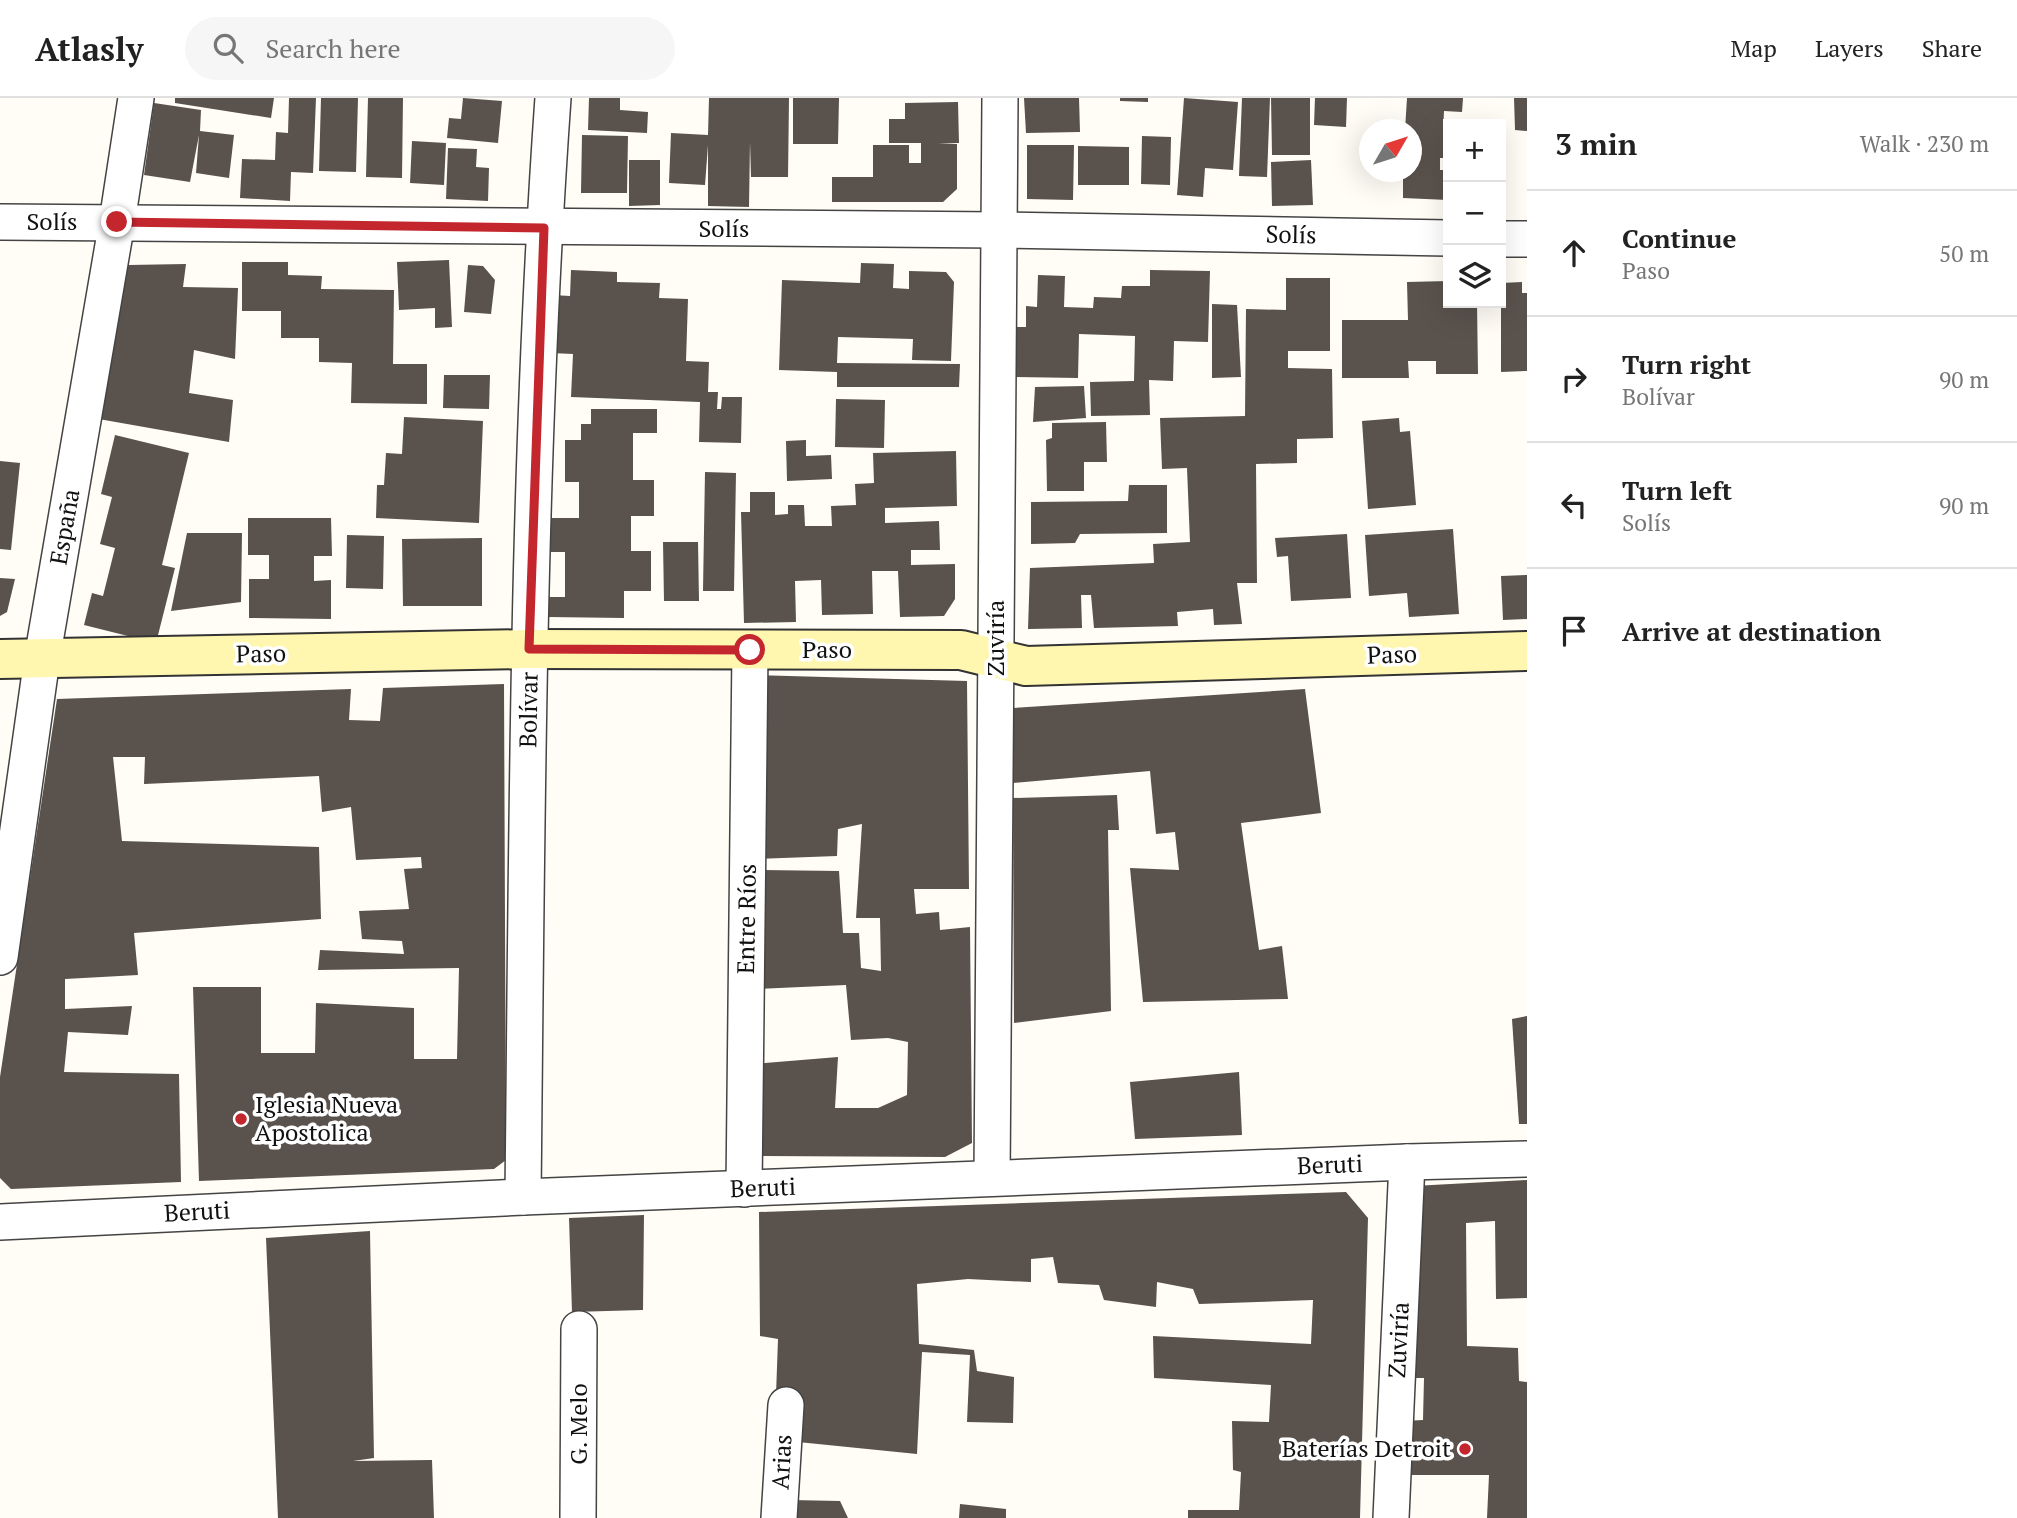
<!DOCTYPE html>
<meta charset="utf-8">
<style>
body{margin:0;font-family:"PT Serif",serif;background:#f6f6f6;color:#222}
.controls{position:absolute;right:21px;top:21px;display:grid;overflow:hidden;border-radius:0px;box-shadow:0 7px 28px #0002}
.controls button{width:63px;height:63px;display:grid;place-items:center;padding:0;border:0;border-bottom:2px solid #e0e0e0;background:#fff;color:#222;font:35px sans-serif}
.compass{position:absolute;left:1359px;top:21px;width:63px;height:63px;border-radius:50%;background:#fff;box-shadow:0 7px 28px #0002;rotate:51deg}
.stop{position:absolute;width:21px;height:21px;margin:-16px;border:5px solid #c4262e;border-radius:50%;background:#fff}
.stop.end{background:#c4262e;border-color:#fff;box-shadow:0 2px 7px #0008}
.list{margin:0;padding:0;list-style:none}
h2{display:flex;justify-content:space-between;align-items:center;height:91px;margin:0;padding:0 28px;font-size:30px}
h2 small{font-size:23px;font-weight:400;color:#767676}
.list li{display:grid;grid-template-columns:46px 1fr auto;gap:21px;align-items:center;box-sizing:border-box;height:126px;padding:0 28px;border-top:2px solid #e0e0e0}
.list b{display:block;font-size:26px;white-space:nowrap}
.list p{margin:0;font-size:23px;white-space:nowrap;color:#767676}
.list em{font-size:23px;font-style:normal;color:#767676}
.icon{flex:none;width:38px;height:38px;fill:none;stroke:currentColor;stroke-width:2;stroke-linecap:round;stroke-linejoin:round}
.map{position:relative;flex:none;width:1527px;height:1420px;overflow:hidden}
header{display:flex;align-items:center;gap:42px;box-sizing:border-box;height:98px;padding:0 35px;background:#fff;border-bottom:2px solid #e0e0e0}
header strong{font-size:33px}
nav{display:flex;gap:38px;margin-inline-start:auto;font-size:24px}
.search{width:490px;height:63px;background:#f6f6f6;display:flex;align-items:center;gap:18px;box-sizing:border-box;padding:0 24px;border-radius:38px;color:#767676;font-size:26px}
main{display:flex}
aside{flex:1;background:#fff}
.map>svg:first-child{display:block}
.building{fill:#5a524d}
.lines{fill:none;stroke-linecap:round;stroke-linejoin:round}
.street-casing{stroke:#444;stroke-width:38}
.secondary-casing{stroke:#333;stroke-width:42}
.street{stroke:#fff;stroke-width:35}
.secondary{stroke:#fff6b0;stroke-width:38}
.route{stroke:#c4262e;stroke-width:9}
.poi-dot{fill:#c4262e;stroke:#fff;stroke-width:2.5}
.labels{text-anchor:middle;stroke-width:7;stroke-linejoin:round;paint-order:stroke}
.street-label{font-size:24px;fill:#111;stroke:#fff}
.poi-label{font-size:24px;fill:#111;stroke:#fff;text-anchor:start}
</style>
<header>
<strong>Atlasly</strong>
<div class="search"><svg class="icon" aria-label="search" viewBox="0 0 24 24"><circle cx="10" cy="10" r="6"/><path d="M15 15l6 6"/></svg>Search here</div>
<nav><a>Map</a><a>Layers</a><a>Share</a></nav>
</header>
<main>
<div class="map">
<svg width="1527" height="1420" viewBox="0 0 1527 1420">
<rect width="100%" height="100%" fill="#fffdf5"/>
<g class="building">
<path d="M175,0H274L271,20L175,5Z"/>
<path d="M289,0H316L313,75L291,74L290,103L240,100L242,61L275,62L276,34L288,35Z"/>
<path d="M321,0H358L356,74L319,73Z"/>
<path d="M368,0H403L402,80L366,79Z"/>
<path d="M463,0L502,3L498,45L447,40L449,20L461,21Z"/>
<path d="M589,0H620V12L648,14L647,35L588,32Z"/>
<path d="M709,0H789L788,79H751L750,44L749,109L708,108V47L705,87L669,85L671,35L708,37Z"/>
<path d="M793,0H839L838,46H793Z"/>
<path d="M1024,0H1079L1080,34L1026,35Z"/>
<path d="M1120,0H1148V4L1120,3Z"/>
<path d="M1184,0L1238,4L1233,72L1205,70L1203,99L1177,97Z"/>
<path d="M1242,0H1270L1267,79L1239,78Z"/>
<path d="M1271,0H1310V57H1272Z"/>
<path d="M1315,0H1347L1346,29L1314,27Z"/>
<path d="M1407,0H1463L1462,14L1444,13L1443,37H1448V60H1440V72H1448V102L1403,100V74H1412V32H1405Z"/>
<path d="M1514,0H1527V33L1515,32Z"/>
<path d="M958,4L959,45H938L957,46V91L943,104H832V79H873V47H909V65H921V45H889V21H905V5Z"/>
<path d="M154,5L201,12L200,33L234,37L229,80L196,75L199,37L190,84L144,77Z"/>
<path d="M582,37L628,38L627,95H581Z"/>
<path d="M1142,38L1171,39L1170,87L1141,86Z"/>
<path d="M412,43L446,45L444,87L410,85Z"/>
<path d="M1027,47H1074L1073,102L1027,101Z"/>
<path d="M1078,48L1129,49V87H1078Z"/>
<path d="M448,50L477,51L476,69L489,70L488,103L446,101Z"/>
<path d="M629,62H660V107L629,108Z"/>
<path d="M1311,62L1313,107L1272,108L1271,64Z"/>
<path d="M449,162L452,229L435,230V210L399,212L397,164Z"/>
<path d="M242,164H288V177L322,178L321,191L394,192L393,266H427V306L351,305L352,265L319,264V240H281V213H242Z"/>
<path d="M861,165L894,166L893,190L909,191V173L946,174L954,184L951,263L912,262L913,241L838,239L837,265L960,266L959,289H837V274L779,272L782,182L860,185Z"/>
<path d="M186,166L183,189L238,190L235,261L194,252L189,295L233,302L229,344L93,320L128,167Z"/>
<path d="M468,167L483,168L495,182L491,216L464,214Z"/>
<path d="M571,172L617,174V184L660,185L659,200L688,201L686,263L709,264L708,294H718L717,311H721L722,299H742L741,345L699,344L700,304L571,299L573,256L551,255L553,197L570,198Z"/>
<path d="M1150,172L1210,173L1208,244L1174,243L1173,283L1149,282L1150,317L1091,318L1090,284L1134,283L1135,238L1079,236L1078,280L1016,279L1017,229H1026V208L1037,209L1038,177L1065,178L1064,209L1093,210L1094,199L1121,200L1122,188H1150Z"/>
<path d="M1286,180H1330V253H1288V270L1332,271L1333,340L1297,341V365L1256,366L1257,485H1237L1242,526L1214,527L1213,511L1177,514L1178,528L1094,530L1091,497H1081L1082,530L1028,531L1030,470L1154,465L1153,446L1190,444L1187,370L1162,371L1160,320L1245,318L1246,211L1286,212Z"/>
<path d="M1448,183V205H1477L1478,276H1436V263H1408L1409,280H1342V222H1408L1407,184Z"/>
<path d="M1522,184V195H1527V273L1501,274V185Z"/>
<path d="M1212,206L1237,207L1241,279L1212,280Z"/>
<path d="M444,277H490L489,311L443,310Z"/>
<path d="M1084,288L1086,320L1033,324L1035,289Z"/>
<path d="M836,301L885,302L884,350L835,349Z"/>
<path d="M591,311H657V335H633V382H654V418H631V453H651V493H624V520L548,519L540,508V499H565V454H545V420H579V384H565V342H581V326H591Z"/>
<path d="M404,319L483,323L479,425L376,420L377,387H384L386,355L402,356Z"/>
<path d="M1399,320L1400,334L1410,333L1416,407L1368,411L1362,323Z"/>
<path d="M1106,324L1107,364H1084V393H1047L1046,342L1052,340V325Z"/>
<path d="M115,337L189,355L162,467L175,470L156,545L84,527L92,495L103,498L115,450L100,446L112,399L101,396Z"/>
<path d="M806,342V358L831,357L832,381L787,383L786,343Z"/>
<path d="M956,353L957,408L885,410V425L939,423L940,452H911V467L955,466V501L944,518L900,519L898,473H872L873,516L822,517L821,482L795,483L796,524L744,525L741,414H750V394H775V417L788,416V407H804L805,428H832L831,408L856,407L855,386L874,385L873,355Z"/>
<path d="M0,363L20,365L11,452L0,451Z"/>
<path d="M705,374L736,375L734,493H703Z"/>
<path d="M1129,387H1167V435L1080,436L1075,445L1031,446V404L1128,403Z"/>
<path d="M248,420H331L332,458H314V483L331,482V521L249,520V481H269V457H248Z"/>
<path d="M1453,431L1459,516L1409,519L1407,495L1369,498L1365,437Z"/>
<path d="M187,435H242L241,504L171,513Z"/>
<path d="M1347,436L1351,500L1291,503L1288,458L1277,459L1275,440Z"/>
<path d="M347,437L384,438L383,491L346,490Z"/>
<path d="M482,440V508H403L402,441Z"/>
<path d="M663,444H698L699,503H664Z"/>
<path d="M1527,477V521L1503,522L1501,478Z"/>
<path d="M0,480L15,481L7,514L0,518Z"/>
<path d="M752,577L967,583L969,791H914L916,816L939,814L940,832L970,829L972,1045L945,1059L754,1058V966L838,959L835,1010H878L907,997L908,944L888,940L851,942L846,887L754,891L753,772L839,773L843,835H859L861,870L881,873L880,820H856L862,726L838,731L837,758L753,761Z"/>
<path d="M504,586L506,1062L494,1071L199,1083L193,889H261V955H315L316,905L414,910V961H457L459,870L318,872L320,852L404,856L402,843L362,841L359,813L409,811L404,771L422,770L421,759L356,762L351,709L322,714L319,678L144,686L145,659H113L122,743L319,749L321,821L134,835L138,877L65,881V911L132,908L128,937L68,934L64,974L179,976L181,1084L11,1091L0,1080V979L57,601L351,591L349,622L380,623L383,590Z"/>
<path d="M1305,591L1321,715L1241,725L1259,852L1282,848L1288,901L1143,904L1130,770L1179,772L1175,734L1156,736L1150,673L1013,685V610Z"/>
<path d="M1117,697L1119,732H1108L1111,913L1014,925L1013,700Z"/>
<path d="M1527,918V1026H1519L1512,921Z"/>
<path d="M1239,974L1242,1037L1135,1041L1130,984Z"/>
<path d="M1527,1082V1200L1496,1201L1495,1123L1466,1125L1467,1248L1518,1250L1519,1283L1527,1284V1420H1487L1489,1377H1402L1403,1323L1423,1322L1424,1280H1406L1413,1088Z"/>
<path d="M1346,1094L1368,1120L1360,1420H1188V1412H1239L1241,1374L1233,1372L1232,1323L1269,1324L1271,1287L1154,1280L1153,1238L1311,1246L1313,1202L1199,1206L1193,1191L1157,1184L1156,1209L1104,1202L1099,1187L1058,1185L1053,1159L1031,1161V1184L968,1181L917,1186L919,1246L974,1252L977,1273L1014,1279L1013,1325L967,1324L970,1257L922,1254L917,1356L798,1344L776,1297L778,1241L760,1238L759,1114Z"/>
<path d="M644,1117L643,1212L572,1214L569,1120Z"/>
<path d="M370,1133L374,1360L353,1363L432,1362L434,1420H278L266,1140Z"/>
<path d="M791,1402L840,1403L848,1420H789Z"/>
<path d="M960,1406L1006,1411V1420H959Z"/>
</g>
<g class="lines">
<g class="street-casing">
<g id="street">
<path d="M0,124L998,132L1448,140"/>
<path d="M1501,141H1527"/>
<path d="M0,859L42,561L117,124L136,0"/>
<path d="M992,1080L1000,0"/>
<path d="M744,1091L750,552"/>
<path d="M523,1099C527,733 527,366 553,0"/>
<path d="M0,1124L523,1099L1407,1064L1527,1061"/>
<path d="M578,1420L579,1231"/>
<path d="M779,1420L786,1307"/>
<path d="M1391,1420L1407,1064"/>
</g>
</g>
<g class="secondary-casing">
<path id="secondary" d="M0,561L529,551L961,552L1026,568L1527,553"/>
</g>
<use href="#street" class="street"/>
<use href="#secondary" class="secondary"/>
</g>
<g class="lines">
<path class="route" d="M117,124L544,130L529,551L750,552"/>
</g>
<g class="poi-dot">
<circle cx="241" cy="1021" r="7"/>
<circle cx="1465" cy="1351" r="7"/>
</g>
<g class="labels">
<g class="street-label">
<text x="52" y="132">Solís</text>
<text x="724" y="139">Solís</text>
<text transform="translate(1291 137) rotate(1)" y="8">Solís</text>
<text transform="translate(65 429) rotate(-80)" y="8">España</text>
<text transform="translate(996 540) rotate(-90)" y="8">Zuviría</text>
<text x="827" y="560">Paso</text>
<text transform="translate(261 556) rotate(-1)" y="8">Paso</text>
<text transform="translate(1392 557) rotate(-2)" y="8">Paso</text>
<text transform="translate(529 612) rotate(-89)" y="8">Bolívar</text>
<text transform="translate(747 821) rotate(-89)" y="8">Entre Ríos</text>
<text transform="translate(1330 1067) rotate(-2)" y="8">Beruti</text>
<text transform="translate(763 1090) rotate(-2)" y="8">Beruti</text>
<text transform="translate(197 1114) rotate(-3)" y="8">Beruti</text>
<text transform="translate(1399 1242) rotate(-87)" y="8">Zuviría</text>
<text transform="translate(579 1326) rotate(-90)" y="8">G. Melo</text>
<text transform="translate(782 1364) rotate(-87)" y="8">Arias</text>
</g>
<g class="poi-label">
<text x="255" y="1015">Iglesia Nueva<tspan x="255" dy="28">Apostolica</tspan></text>
<text x="1451" y="1359" text-anchor="end">Baterías Detroit</text>
</g>
</g>
</svg>
<div class="controls">
<button>+</button>
<button>−</button>
<button><svg class="icon" aria-label="layers" viewBox="0 0 24 24"><path d="M12 4l9 5-9 5-9-5zM3 14l9 5 9-5"/></svg></button>
</div>
<svg class="compass" viewBox="-18 -18 36 36"><path d="M0-13l5 13h-10z" fill="#e53935"/><path d="M0 13l5-13h-10z" fill="#767676"/></svg>
<div class="stop" style="left:750px;top:552px"></div>
<div class="stop end" style="left:117px;top:124px"></div>
</div>
<aside>
<h2>3 min<small>Walk · 230 m</small></h2>
<ul class="list">
<li><svg class="icon" aria-label="ahead" viewBox="0 0 24 24"><path d="M12 20V5M6 11l6-6 6 6"/></svg><div><b>Continue</b><p>Paso</p></div><em>50 m</em></li>
<li><svg class="icon" aria-label="right" viewBox="0 0 24 24"><path d="M7 20v-9h11M14 6l5 5-5 5"/></svg><div><b>Turn right</b><p>Bolívar</p></div><em>90 m</em></li>
<li><svg class="icon" aria-label="left" viewBox="0 0 24 24"><path d="M17 20v-9H6M10 6l-5 5 5 5"/></svg><div><b>Turn left</b><p>Solís</p></div><em>90 m</em></li>
<li><svg class="icon" aria-label="arrive" viewBox="0 0 24 24"><path d="M6 21V4h12l-3 4 3 4H6"/></svg><div><b>Arrive at destination</b></div></li>
</ul>
</aside>
</main>
